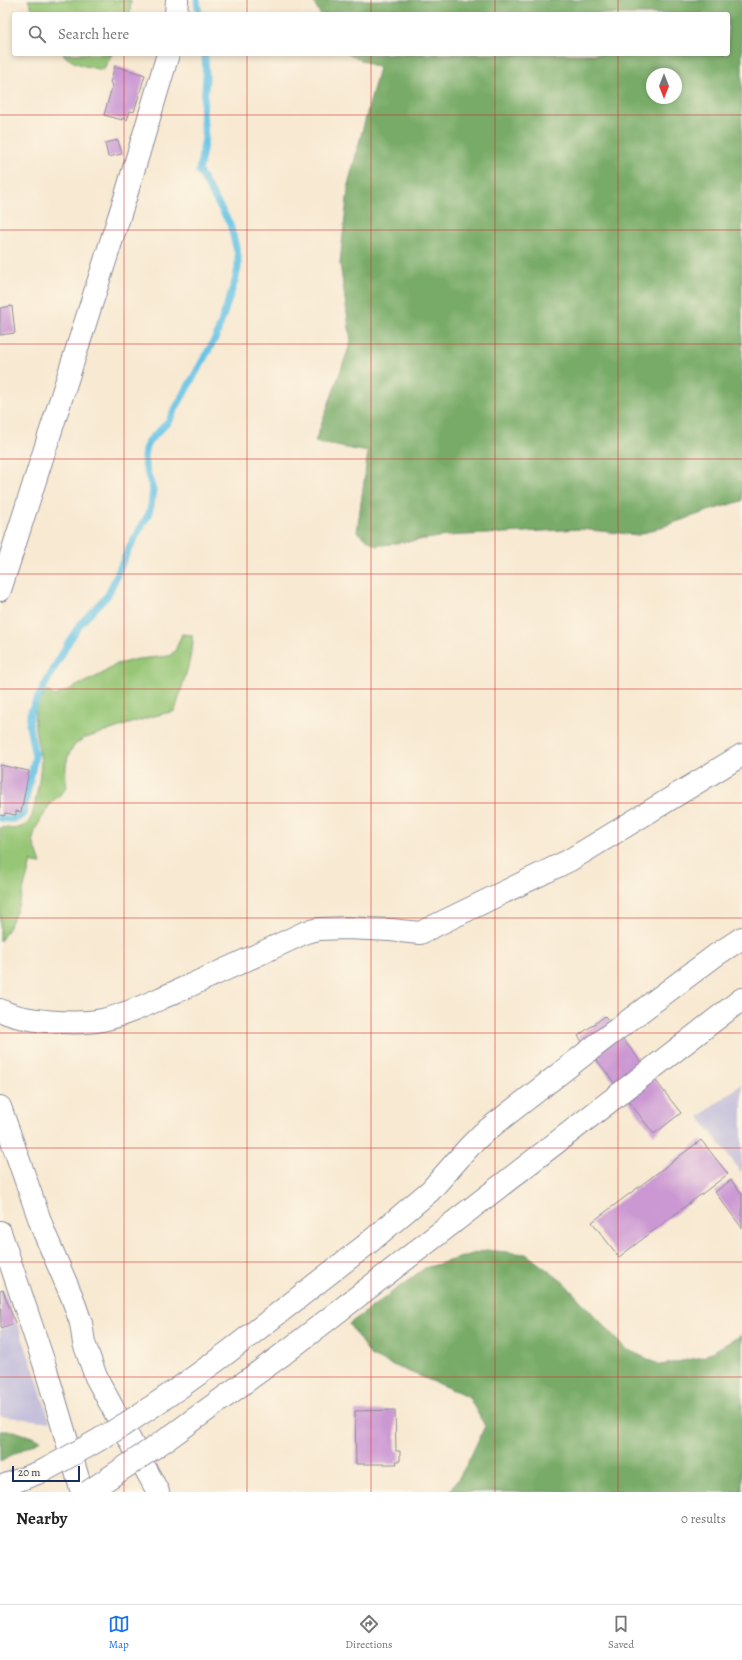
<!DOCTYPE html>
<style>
body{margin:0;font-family:Alegreya,serif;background:#f2f2f2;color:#222}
.compass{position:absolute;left:646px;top:68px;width:36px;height:36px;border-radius:50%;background:#fff;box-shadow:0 2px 6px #0003;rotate:180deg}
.scale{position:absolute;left:12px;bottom:10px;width:68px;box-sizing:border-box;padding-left:4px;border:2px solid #1b2f5e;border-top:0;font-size:11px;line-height:14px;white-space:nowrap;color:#1b2f5e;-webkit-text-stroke:3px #fcf5e5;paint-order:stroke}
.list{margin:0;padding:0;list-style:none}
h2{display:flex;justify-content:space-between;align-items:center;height:52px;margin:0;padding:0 16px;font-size:17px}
h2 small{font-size:13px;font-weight:400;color:#767676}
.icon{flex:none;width:22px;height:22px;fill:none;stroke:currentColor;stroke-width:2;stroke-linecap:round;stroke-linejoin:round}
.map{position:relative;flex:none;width:742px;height:1492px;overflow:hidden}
.search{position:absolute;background:#fff;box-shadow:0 2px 6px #0003;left:12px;right:12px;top:12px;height:44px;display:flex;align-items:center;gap:10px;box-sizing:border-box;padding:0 14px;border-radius:4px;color:#767676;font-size:15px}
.sheet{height:112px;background:#fff}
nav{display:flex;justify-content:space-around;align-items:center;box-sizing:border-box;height:56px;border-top:1px solid #e0e0e0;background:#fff;font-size:11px;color:#767676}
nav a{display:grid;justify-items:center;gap:2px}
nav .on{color:#1a73e8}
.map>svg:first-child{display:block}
.industrial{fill:#c5c0db}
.green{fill:#96c676;stroke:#587a6a}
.forest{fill:#78ab67;stroke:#4a6d62;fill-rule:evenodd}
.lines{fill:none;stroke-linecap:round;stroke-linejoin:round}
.stream{stroke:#68c4e6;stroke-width:7}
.building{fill:#cb98d3}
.street-casing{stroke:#8a8c98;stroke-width:24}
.secondary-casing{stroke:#8a8c98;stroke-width:24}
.highway-casing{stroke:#8a8c98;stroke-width:24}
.street{stroke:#fff;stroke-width:22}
.secondary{stroke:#fff;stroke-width:22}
.highway{stroke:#fff;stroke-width:22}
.highway-bridge-casing{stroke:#8a8c98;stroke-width:24;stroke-linecap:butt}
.highway-bridge{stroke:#fff;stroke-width:22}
.grid{fill:none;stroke:#d62828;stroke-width:1;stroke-opacity:0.55}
</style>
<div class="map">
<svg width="742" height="1492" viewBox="0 0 742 1492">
<rect width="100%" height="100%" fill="#fcf5e5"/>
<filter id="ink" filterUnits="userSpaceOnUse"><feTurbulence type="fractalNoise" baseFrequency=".025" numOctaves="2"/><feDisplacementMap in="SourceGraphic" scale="8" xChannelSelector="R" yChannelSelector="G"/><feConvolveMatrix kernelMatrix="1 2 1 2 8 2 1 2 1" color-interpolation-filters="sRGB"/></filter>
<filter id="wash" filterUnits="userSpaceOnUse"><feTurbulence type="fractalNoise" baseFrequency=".012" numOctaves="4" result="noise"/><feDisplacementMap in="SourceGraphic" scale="16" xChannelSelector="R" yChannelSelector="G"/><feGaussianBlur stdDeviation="0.9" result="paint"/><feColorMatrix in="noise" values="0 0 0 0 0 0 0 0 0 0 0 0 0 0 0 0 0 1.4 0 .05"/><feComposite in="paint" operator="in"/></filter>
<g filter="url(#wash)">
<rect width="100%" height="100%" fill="#f8e9d2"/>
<g class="industrial">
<path d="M742,1084V1173L699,1117Z"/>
<path d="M17,1323L35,1373L50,1422L0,1416V1330Z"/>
</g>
<g class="green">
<path d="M28,0H131L130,14H35Z"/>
<path d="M63,54H112L103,70C89,67 73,65 63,54Z"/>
<path d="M182,634L192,635L193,644L188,667L175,711L150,717L83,739C65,749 64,769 67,788L50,804L36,828L33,839L34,844L41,864L34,863L31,861C24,888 18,917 0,941V827C7,828 15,830 21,827C26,825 30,821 32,816C35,806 41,772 41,761C39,745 33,730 35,713C35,705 42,698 47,691L55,696L100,675L117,664L138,659L169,656L175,651Z"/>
</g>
<g class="forest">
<path d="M313,0H742V501L711,510L638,535L581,529L447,536L376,546L357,532L368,452L315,442L351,342L340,263L349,181L379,68L347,54H728V14H320ZM652,74H676V98H652Z"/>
<path d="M486,1250L526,1254L563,1282L626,1349L661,1365L703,1357L742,1335V1492H450L467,1464L485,1426L468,1396L371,1356L349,1324L425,1268Z"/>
<path d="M0,1431H14L41,1440L0,1461Z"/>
</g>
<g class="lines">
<g class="stream">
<path d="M197,0L199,14"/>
<path d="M0,818C10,819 16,821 23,814L35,756L29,726L30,714L35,703L69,641L82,622L108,595L128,550L148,515L151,506L153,490L146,469L144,458L145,449L149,441L168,422L216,337L235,281L238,268V255L230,224L199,171L205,138L203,112L206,79L205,54"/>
</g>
</g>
<g id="blocks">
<g class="building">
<path d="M115,66L145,75L134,112L130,111L127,120L122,118V120L104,115L113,84L110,83Z"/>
<path d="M118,140L122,154L108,157L105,143Z"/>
<path d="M12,306L15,333L0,335V308Z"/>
<path d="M0,765L29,771L21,812L16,811V815L5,813L4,816L0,815Z"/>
<path d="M605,1016L681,1113L654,1134L578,1036Z"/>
<path d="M701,1140L728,1174L619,1257L592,1222Z"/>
<path d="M731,1180L742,1194V1228L715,1192Z"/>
<path d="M3,1290L15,1323L1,1328L0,1291Z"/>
<path d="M395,1410L396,1451H400V1461H396L397,1464H356L355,1411Z"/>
</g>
</g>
</g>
<g filter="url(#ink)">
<use href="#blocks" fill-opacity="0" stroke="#8a8c98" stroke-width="1"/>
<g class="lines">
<g class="street-casing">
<g id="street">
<path d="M0,1010C22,1022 77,1025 102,1020C126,1015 150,1003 173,993C218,973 262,953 306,932L319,929L346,928L390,930L420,933L570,860L742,755"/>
<path d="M0,1107L44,1232L72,1297L81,1323L84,1343L96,1377L158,1492"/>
</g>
</g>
<g class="secondary-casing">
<g id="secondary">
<path d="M176,14L177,0"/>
<path d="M0,590L126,195L168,54"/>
<path d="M0,1232L44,1363L82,1492"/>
</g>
</g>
<g class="highway-casing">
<g id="highway">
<path d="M366,1245L430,1191L469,1147L482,1134L604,1039L716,955L742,938"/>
<path d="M282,1355L742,999"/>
<path d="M0,1487L43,1471"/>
</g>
</g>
<use href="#street" class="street"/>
<use href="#secondary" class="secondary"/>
<use href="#highway" class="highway"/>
<g class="highway-bridge-casing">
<g id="highway-bridge">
<path d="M43,1471C74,1454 104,1438 133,1419C214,1367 289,1304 366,1245"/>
<path d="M88,1492L170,1437L282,1355"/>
</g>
</g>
<use href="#highway-bridge" class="highway-bridge"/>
</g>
</g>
<path class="grid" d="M124,0V14M247,0V14M371,0V14M495,0V14M618,0V14M124,54V1492M247,54V1492M371,54V1492M495,54V1492M618,54V1492M0,115H742M0,230H742M0,344H742M0,459H742M0,574H742M0,689H742M0,803H742M0,918H742M0,1033H742M0,1148H742M0,1262H742M0,1377H742"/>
</svg>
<svg class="compass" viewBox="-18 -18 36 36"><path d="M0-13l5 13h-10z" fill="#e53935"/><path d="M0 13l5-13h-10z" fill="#767676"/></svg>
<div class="scale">20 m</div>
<div class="search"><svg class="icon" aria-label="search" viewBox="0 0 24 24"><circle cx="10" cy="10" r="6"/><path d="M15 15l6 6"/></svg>Search here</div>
</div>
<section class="sheet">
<h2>Nearby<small>0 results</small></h2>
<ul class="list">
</ul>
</section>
<nav>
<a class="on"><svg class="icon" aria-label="map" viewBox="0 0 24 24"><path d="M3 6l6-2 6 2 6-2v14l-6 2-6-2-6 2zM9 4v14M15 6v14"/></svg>Map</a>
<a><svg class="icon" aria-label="directions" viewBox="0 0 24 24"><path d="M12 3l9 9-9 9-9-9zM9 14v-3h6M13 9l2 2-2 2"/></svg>Directions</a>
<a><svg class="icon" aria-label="saved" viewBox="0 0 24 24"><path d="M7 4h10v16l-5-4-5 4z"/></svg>Saved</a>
</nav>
